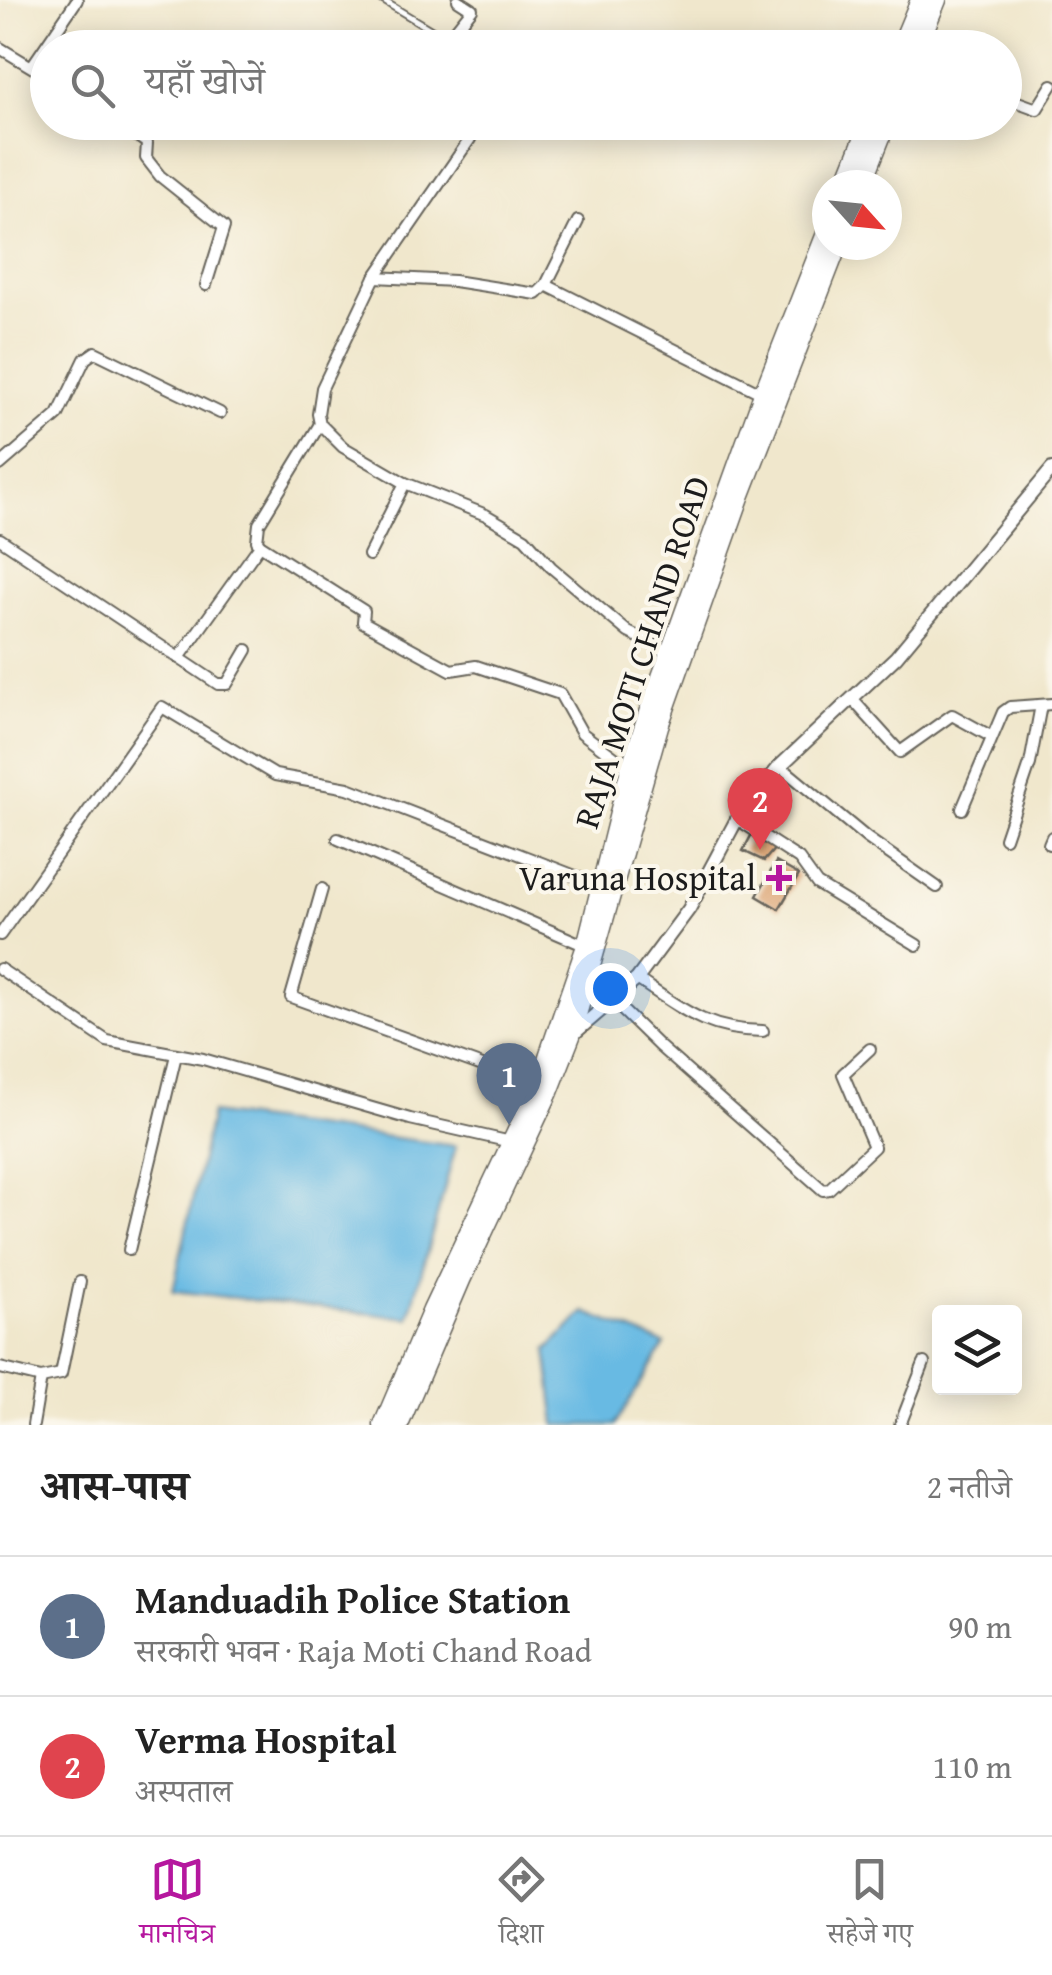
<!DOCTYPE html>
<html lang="hi">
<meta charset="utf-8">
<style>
body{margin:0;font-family:"Gentium Book Plus","Noto Serif Devanagari",serif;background:#f2f2f2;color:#222}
.controls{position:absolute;right:30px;bottom:30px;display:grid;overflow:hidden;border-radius:10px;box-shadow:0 5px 25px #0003}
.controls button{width:90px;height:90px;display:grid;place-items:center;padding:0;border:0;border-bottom:2px solid #e0e0e0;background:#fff;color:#222;font:50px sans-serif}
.compass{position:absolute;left:812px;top:170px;width:90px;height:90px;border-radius:50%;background:#fff;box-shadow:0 5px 25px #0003;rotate:117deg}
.you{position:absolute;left:610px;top:988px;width:35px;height:35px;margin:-25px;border:8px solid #fff;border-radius:50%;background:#1a73e8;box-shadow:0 0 0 15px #1a73e833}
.badge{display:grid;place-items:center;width:65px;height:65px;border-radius:50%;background:#b5179e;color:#fff;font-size:32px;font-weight:700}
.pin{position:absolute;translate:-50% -82px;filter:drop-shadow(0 2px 5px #0008)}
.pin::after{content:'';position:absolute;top:52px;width:35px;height:30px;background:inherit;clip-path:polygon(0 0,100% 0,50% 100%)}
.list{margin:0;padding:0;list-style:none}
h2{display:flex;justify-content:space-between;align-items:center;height:130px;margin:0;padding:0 40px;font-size:42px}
h2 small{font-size:32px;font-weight:400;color:#767676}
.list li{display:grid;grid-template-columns:65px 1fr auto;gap:30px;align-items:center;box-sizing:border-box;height:140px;padding:0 40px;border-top:2px solid #e0e0e0}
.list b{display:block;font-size:38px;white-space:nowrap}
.list p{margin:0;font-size:32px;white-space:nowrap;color:#767676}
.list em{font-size:32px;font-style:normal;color:#767676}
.icon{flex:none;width:55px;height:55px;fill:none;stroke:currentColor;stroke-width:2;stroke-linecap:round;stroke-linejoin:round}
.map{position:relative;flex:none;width:1052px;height:1425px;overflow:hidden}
.search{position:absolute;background:#fff;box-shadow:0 5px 25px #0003;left:30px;right:30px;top:30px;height:110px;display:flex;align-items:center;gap:25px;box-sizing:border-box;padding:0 35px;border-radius:55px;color:#767676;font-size:38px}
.sheet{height:410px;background:#fff}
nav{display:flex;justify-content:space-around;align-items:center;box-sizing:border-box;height:140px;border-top:2px solid #e0e0e0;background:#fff;font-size:28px;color:#767676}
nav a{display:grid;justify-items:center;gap:5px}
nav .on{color:#b5179e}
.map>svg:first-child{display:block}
.water{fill:#68bae3;stroke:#426b80;stroke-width:2.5}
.building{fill:#d89963}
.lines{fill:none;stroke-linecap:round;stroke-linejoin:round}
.service-casing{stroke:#66635a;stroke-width:9}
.minor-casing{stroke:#66635a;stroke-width:14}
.tertiary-casing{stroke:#66635a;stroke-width:16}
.primary-casing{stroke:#66635a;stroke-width:21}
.service{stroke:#fff;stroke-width:5}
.minor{stroke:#fff;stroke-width:10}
.tertiary{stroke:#fff;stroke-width:12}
.primary{stroke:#fff;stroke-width:18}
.poi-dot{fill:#b5179e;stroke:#fbf7ec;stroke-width:4}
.labels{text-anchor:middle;stroke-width:8;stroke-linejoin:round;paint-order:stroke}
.street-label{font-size:35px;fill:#1c1c1c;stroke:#fbf7ec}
.poi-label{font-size:35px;fill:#1c1c1c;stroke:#fbf7ec;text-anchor:end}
</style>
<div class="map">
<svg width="1052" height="1425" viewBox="0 0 1052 1425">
<rect width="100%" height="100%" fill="#fbf7ec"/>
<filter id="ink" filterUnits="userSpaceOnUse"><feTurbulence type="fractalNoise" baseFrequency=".01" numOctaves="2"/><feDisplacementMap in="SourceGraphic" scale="20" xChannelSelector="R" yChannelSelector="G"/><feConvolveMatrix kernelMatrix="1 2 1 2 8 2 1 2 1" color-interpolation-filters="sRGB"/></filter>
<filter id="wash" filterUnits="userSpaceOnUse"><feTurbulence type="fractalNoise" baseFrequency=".0048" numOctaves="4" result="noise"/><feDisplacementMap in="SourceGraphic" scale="40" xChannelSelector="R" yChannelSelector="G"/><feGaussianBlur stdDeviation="2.25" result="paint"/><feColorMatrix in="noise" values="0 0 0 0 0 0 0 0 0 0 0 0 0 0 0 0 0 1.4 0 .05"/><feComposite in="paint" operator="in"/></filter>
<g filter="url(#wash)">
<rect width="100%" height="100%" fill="#f0e7cc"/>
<g class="water">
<path d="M211,1113L456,1146L409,1318L173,1291Z"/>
<path d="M585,1312L665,1344L615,1425H556L547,1350Z"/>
</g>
<g id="blocks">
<g class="building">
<path d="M752,834L776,847L764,861L743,851Z"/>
<path d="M776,862L799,875L779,909L757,896Z"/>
</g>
</g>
</g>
<g filter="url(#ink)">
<use href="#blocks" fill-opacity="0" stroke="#66635a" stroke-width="2.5"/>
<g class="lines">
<g class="service-casing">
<path id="service" d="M382,0L445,38"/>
</g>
<g class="minor-casing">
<g id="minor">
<path d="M0,48L48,77"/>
<path d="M441,48L472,9L458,0"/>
<path d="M32,66L77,0"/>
<path d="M1004,97L1037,109L1052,85"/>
<path d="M117,122L147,143L146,158L160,176L224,227L206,285"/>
<path d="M464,122L473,130L470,139L375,277L322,388L318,414L320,424L343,447L405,483L486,515L525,538L551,567L628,632L669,652"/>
<path d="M375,277L454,281L537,294L546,285L578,221"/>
<path d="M546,285L763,394"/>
<path d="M320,424L259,524L257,541L260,545L364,611L363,622L451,670L476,666L560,694L582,733L630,769"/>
<path d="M0,465L58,415L85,359L95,352L220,413"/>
<path d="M0,539L218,684H227L247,650"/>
<path d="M369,555L405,483"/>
<path d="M179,658L260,545"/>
<path d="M852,699L900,752L952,715L992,737"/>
<path d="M780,766L867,838L937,887"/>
<path d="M962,809L1003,712L1010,707L1052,704"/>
<path d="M737,819L799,859L817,884L917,945"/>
<path d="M1005,838L1030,764L1041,705"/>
<path d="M338,839L586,946"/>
<path d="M1049,844L1052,837"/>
<path d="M322,889L291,997L538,1086"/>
<path d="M0,935L162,707L275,775L348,788L601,886"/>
<path d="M0,969L107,1041L203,1059L410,1119L511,1142"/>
<path d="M637,979C682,1009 707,1031 763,1031"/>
<path d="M613,1001L659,1046L823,1190L829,1189L874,1147L843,1074L870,1049"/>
<path d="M129,1250L176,1055"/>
<path d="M0,1368L41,1378L61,1374L80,1282"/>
<path d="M33,1425L41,1378"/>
<path d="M900,1425L924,1363"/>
</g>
</g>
<g class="tertiary-casing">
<path id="tertiary" d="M571,1036L637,979L689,909L737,819L780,766L896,657L1052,469"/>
</g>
<g class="primary-casing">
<g id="primary">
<path d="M900,48L920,0"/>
<path d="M917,48L937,0"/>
<path d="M845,185L870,122"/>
<path d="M862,185L887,122"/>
<path d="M383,1425L432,1310L538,1086L586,946L630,769L648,713L763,394L827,231"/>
<path d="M399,1425L461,1280L549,1092L571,1036L659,726L740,497L838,245"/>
</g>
</g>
<use href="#service" class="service"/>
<use href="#minor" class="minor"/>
<use href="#tertiary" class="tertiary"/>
<use href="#primary" class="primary"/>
</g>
</g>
<path class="poi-dot" d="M774 863h10v10h10v10h-10v10h-10v-10h-10v-10h10z"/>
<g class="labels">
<g class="street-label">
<text transform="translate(642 652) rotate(-72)" y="12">RAJA MOTI CHAND ROAD</text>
</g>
<g class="poi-label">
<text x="756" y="890">Varuna Hospital</text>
</g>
</g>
</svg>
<div class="controls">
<button><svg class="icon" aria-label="layers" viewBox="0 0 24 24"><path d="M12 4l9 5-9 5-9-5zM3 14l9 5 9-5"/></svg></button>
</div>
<svg class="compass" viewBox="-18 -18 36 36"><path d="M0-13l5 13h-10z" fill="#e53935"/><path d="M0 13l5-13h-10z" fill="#767676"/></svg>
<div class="you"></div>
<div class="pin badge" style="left:509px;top:1125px;background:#5c6f8a">1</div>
<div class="pin badge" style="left:760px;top:850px;background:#e0444e">2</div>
<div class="search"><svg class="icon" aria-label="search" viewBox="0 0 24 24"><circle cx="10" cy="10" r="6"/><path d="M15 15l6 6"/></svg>यहाँ खोजें</div>
</div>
<section class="sheet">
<h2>आस-पास<small>2 नतीजे</small></h2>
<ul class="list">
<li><span class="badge" style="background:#5c6f8a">1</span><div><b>Manduadih Police Station</b><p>सरकारी भवन · Raja Moti Chand Road</p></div><em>90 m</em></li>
<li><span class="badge" style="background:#e0444e">2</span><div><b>Verma Hospital</b><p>अस्पताल</p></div><em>110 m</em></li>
</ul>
</section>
<nav>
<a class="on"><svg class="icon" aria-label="map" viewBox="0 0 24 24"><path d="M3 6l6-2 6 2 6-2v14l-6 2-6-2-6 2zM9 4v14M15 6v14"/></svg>मानचित्र</a>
<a><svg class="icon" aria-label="directions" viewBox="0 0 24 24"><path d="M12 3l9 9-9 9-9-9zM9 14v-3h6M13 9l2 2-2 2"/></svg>दिशा</a>
<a><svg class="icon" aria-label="saved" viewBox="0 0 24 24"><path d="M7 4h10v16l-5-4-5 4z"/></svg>सहेजे गए</a>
</nav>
